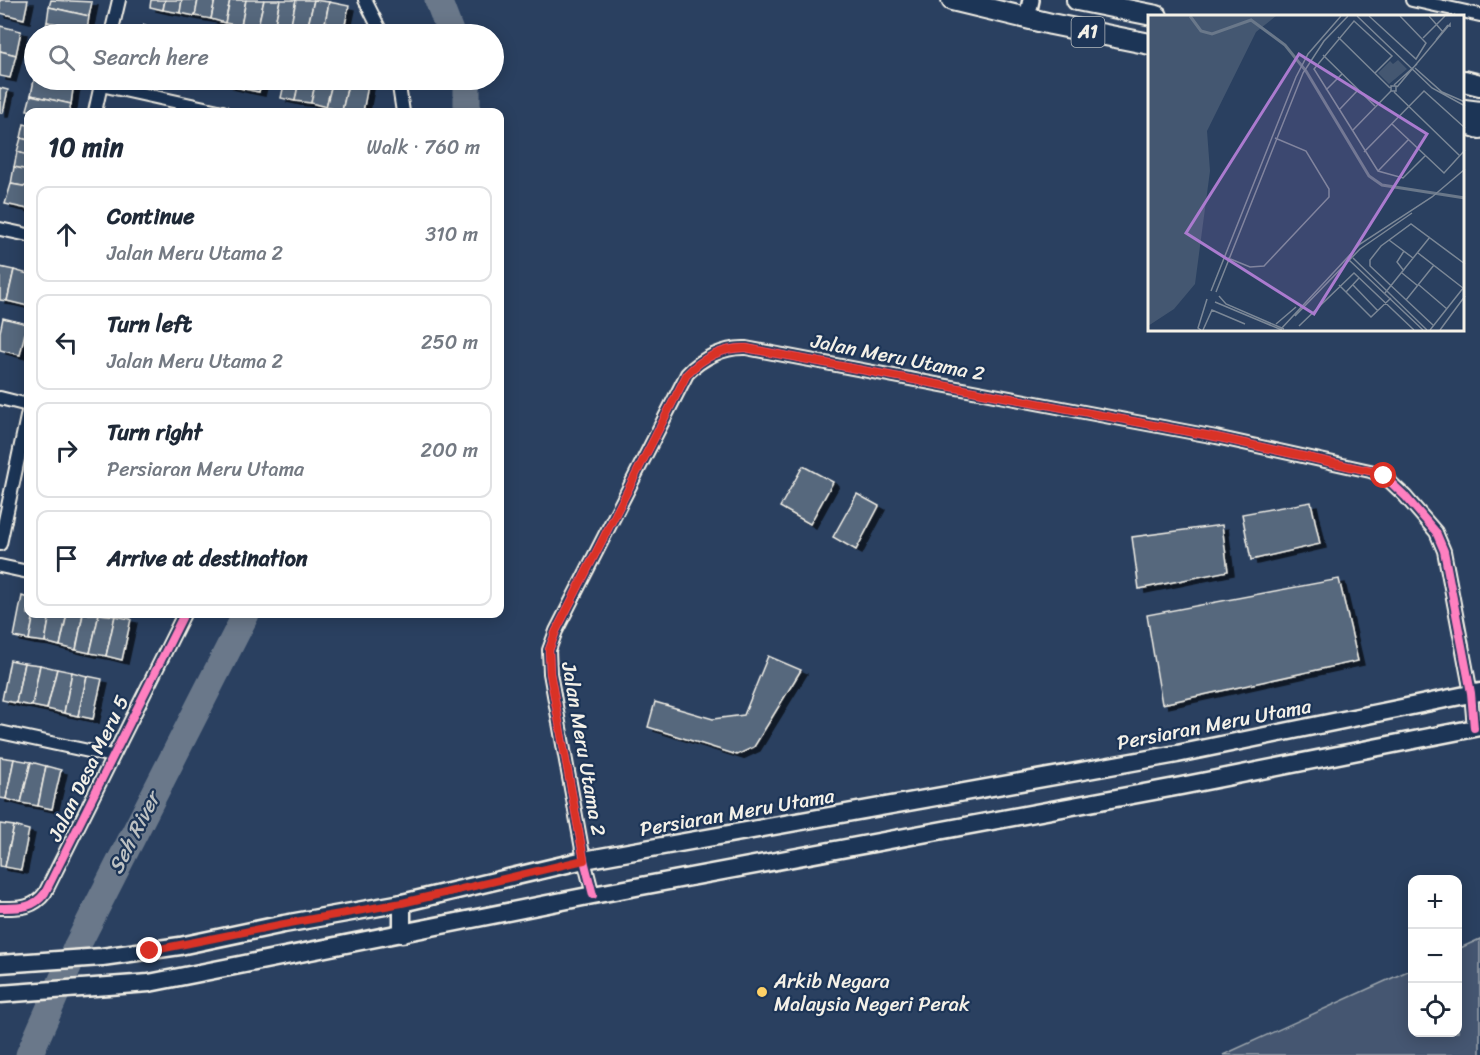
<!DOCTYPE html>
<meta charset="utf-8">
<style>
body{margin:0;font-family:Sriracha,sans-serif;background:#f6f6f7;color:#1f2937}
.controls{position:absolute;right:18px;bottom:18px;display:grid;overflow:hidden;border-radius:12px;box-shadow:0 3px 15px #0003}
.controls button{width:54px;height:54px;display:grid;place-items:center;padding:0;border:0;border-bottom:2px solid #e0e1e3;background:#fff;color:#1f2937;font:30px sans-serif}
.stop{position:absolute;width:18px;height:18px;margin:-14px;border:4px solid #d93025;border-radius:50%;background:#fff}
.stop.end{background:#d93025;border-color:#fff;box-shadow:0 2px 6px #0008}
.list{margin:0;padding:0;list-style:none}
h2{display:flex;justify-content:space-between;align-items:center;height:78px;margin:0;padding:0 24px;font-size:26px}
h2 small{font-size:20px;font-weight:400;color:#747a83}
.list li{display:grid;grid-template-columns:39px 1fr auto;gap:18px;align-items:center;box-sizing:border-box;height:96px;margin:0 12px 12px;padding:0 12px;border:2px solid #e0e1e3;border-radius:12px}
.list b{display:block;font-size:22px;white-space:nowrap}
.list p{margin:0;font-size:20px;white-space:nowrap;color:#747a83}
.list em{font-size:20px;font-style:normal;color:#747a83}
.icon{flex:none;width:33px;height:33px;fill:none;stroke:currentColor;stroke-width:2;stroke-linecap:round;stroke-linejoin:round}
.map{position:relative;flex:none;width:1480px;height:1055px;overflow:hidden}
.search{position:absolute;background:#fff;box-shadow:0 3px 15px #0003;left:24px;top:24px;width:480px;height:66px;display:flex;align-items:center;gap:15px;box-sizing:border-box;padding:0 21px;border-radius:33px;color:#747a83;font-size:22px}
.panel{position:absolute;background:#fff;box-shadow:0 3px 15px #0003;left:24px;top:108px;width:480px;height:510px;border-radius:12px}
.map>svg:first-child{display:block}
.green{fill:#445771;stroke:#9ca4ac;stroke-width:1.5}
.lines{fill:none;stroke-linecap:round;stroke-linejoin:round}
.river{stroke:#6a788a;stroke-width:27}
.building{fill:#56677d;stroke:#f4f1e8;stroke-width:1.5;filter:url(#shadow)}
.minor-casing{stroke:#f4f1e8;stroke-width:16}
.tertiary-casing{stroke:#f4f1e8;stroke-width:20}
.secondary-casing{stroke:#f4f1e8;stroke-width:21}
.primary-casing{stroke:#f4f1e8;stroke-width:24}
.minor{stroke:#1d3557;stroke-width:12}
.tertiary{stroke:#1d3557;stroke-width:15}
.secondary{stroke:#1d3557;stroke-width:16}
.primary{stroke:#1d3557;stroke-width:20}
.cycleway-casing{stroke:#1d3557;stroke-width:11}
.cycleway{stroke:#ff80c0;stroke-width:8}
.route{stroke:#d93025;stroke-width:8}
.poi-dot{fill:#ffd166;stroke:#1d3557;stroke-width:2}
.labels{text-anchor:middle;stroke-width:4.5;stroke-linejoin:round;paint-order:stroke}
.shield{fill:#1d3557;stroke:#b4b9bc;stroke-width:1.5}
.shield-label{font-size:18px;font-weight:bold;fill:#f4f1e8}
.street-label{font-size:20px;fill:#f4f1e8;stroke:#1d3557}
.poi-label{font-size:20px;fill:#f4f1e8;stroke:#1d3557;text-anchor:start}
.water-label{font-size:21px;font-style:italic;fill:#bdc1c2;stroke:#1d3557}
.inset-river{fill:none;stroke:#6a788a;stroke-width:3}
.inset-road{fill:none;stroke:#7b8796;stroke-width:1.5}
.view{fill:#ab7bcf;fill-opacity:0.15;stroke:#ab7bcf;stroke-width:3}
.inset-edge{fill:none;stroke:#f4f1e8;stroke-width:3}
</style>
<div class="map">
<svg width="1480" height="1055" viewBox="0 0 1480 1055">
<defs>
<filter id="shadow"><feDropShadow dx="6" dy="4" stdDeviation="0" flood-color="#0009"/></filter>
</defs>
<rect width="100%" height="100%" fill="#2a4060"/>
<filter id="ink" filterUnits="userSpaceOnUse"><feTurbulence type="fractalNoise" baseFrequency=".0167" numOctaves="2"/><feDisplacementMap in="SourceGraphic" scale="12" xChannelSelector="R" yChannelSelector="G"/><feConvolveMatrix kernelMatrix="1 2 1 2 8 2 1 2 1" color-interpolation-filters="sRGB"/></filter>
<g filter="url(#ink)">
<path class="green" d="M1480,939V1055H1223L1412,969V1032H1458V949Z"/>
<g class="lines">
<g class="river">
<path d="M438,0L451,34"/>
<path d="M467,112V80"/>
<path d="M29,1055L77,946L246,614"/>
</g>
</g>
<g class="building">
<path d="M0,0H28L24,19L0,13Z"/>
<path d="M51,0L92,2L89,16L49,7Z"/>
<path d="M151,0H165L163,10L150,7Z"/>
<path d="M165,0H182L180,13L163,10Z"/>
<path d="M182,0H198L195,16L180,13Z"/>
<path d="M198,0H215L211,19L195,16Z"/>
<path d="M215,0H230L225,23L211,19Z"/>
<path d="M230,0H246L241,26L225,23Z"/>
<path d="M246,0H264L257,30L241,26Z"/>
<path d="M264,0H280L273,33L257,30Z"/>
<path d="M280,0H296L289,34L273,33Z"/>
<path d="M296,0H314L306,34H289Z"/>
<path d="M314,0L329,2L323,34H306Z"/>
<path d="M329,2L349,6L343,34H323Z"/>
<path d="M49,7L89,16L87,30L47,22Z"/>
<path d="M47,22L87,30L86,34H44Z"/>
<path d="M144,25L158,28L157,34H142Z"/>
<path d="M0,26L21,31L16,55L0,51Z"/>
<path d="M0,51L16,55L10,78L0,76Z"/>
<path d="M34,77V80H76L73,89L34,80Z"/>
<path d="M34,80L73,89L71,104L31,95Z"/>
<path d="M228,80H246L244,89L227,85Z"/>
<path d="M246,80H262L259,92L244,89Z"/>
<path d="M285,80H299L295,101L281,98Z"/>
<path d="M299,80H316L311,103L295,101Z"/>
<path d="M316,80H333L326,107L311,103Z"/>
<path d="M333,80H349L342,111L326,107Z"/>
<path d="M349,80H369L363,112L342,111Z"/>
<path d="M0,88L8,90L3,113H0Z"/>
<path d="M31,95L71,104L69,112H38L27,110Z"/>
<path d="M24,124L28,125V140L21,138Z"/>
<path d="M21,138L28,140V155L17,152Z"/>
<path d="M17,152L28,155V170L14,167Z"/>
<path d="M14,167L28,170V187L11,184Z"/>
<path d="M11,184L28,187V209L5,204Z"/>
<path d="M0,267L14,270L7,301L0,300Z"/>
<path d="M14,270L28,274V306L7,301Z"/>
<path d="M3,318L27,324L20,355L0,350V332Z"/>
<path d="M803,466L833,482L810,524L780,507Z"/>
<path d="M857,494L879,506L856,550L833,537Z"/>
<path d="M1311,502L1320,544L1251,560L1242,514Z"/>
<path d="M1222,525L1228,571L1139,589L1132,537Z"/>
<path d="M1339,579L1358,661L1162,704L1147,615Z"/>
<path d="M22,596L28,598V614H34L29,640L14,637Z"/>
<path d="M34,614H50L45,642L29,640Z"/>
<path d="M50,614H67L60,646L45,642Z"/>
<path d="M67,614H83L76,650L60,646Z"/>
<path d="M83,614H99L90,653L76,650Z"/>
<path d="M99,614L115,616L106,656L90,653Z"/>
<path d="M115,616L131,619L122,660L106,656Z"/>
<path d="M768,656L801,670L754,747L737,755L648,727L655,702L713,719L744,715Z"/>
<path d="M10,660L24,663L16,703L2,700Z"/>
<path d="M24,663L40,665L32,706L16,703Z"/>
<path d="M40,665L57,669L47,709L32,706Z"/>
<path d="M57,669L72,672L64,713L47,709Z"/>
<path d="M72,672L87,676L78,716L64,713Z"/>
<path d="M87,676L102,679L93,719L78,716Z"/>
<path d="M0,757L14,759L6,799L0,798Z"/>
<path d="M14,759L31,762L21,803L6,799Z"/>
<path d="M31,762L46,766L38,806L21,803Z"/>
<path d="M46,766L61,770L52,809L38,806Z"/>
<path d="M0,824L14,826L5,867L0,866Z"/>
<path d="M14,826L29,830L21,870L5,867Z"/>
</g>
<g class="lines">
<g class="minor-casing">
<g id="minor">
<path d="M365,0L382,34"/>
<path d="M1412,0L1480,15"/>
<path d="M111,34L119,0"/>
<path d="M398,80L403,112"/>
<path d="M101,85L223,112"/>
<path d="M95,112L102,80"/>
<path d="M0,229L28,235"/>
<path d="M0,398L28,405"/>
<path d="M0,544L28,412"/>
<path d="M0,566L28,572"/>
<path d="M0,732L112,756"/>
<path d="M593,895L584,860L550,673L549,650L556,631L687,374C702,358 724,347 746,348L1216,437L1370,471L1384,476L1405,496L1436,532L1444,551L1471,693L1474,728"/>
<path d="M0,908C19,908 33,909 45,893L184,614"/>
</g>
</g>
<g class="tertiary-casing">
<path id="tertiary" d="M1027,18L1031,0"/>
</g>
<g class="secondary-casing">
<g id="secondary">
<path d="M402,903V934"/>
<path d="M0,964L102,957L180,946L284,924L402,903L584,860L1177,754L1480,692"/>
<path d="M0,994L149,983L593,895L1181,786L1480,727"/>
</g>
</g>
<g class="primary-casing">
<g id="primary">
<path d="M952,0L1051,24L1150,44"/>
<path d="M1077,0L1157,16"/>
<path d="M1464,81L1480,85"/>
<path d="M1464,110L1480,112"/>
<path d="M1464,123L1480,128"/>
</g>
</g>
<use href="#minor" class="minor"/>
<use href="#tertiary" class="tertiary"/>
<use href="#secondary" class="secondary"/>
<use href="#primary" class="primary"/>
<g class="cycleway-casing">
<g id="cycleway">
<path d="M593,895L584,860L550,673L549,650L556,631L687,374C702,358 724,347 746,348L1216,437L1370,471L1384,476L1405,496L1436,532L1444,551L1471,693L1474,728"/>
<path d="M0,908C19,908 33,909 45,893L184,614"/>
</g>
</g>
<use href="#cycleway" class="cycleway"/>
</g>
</g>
<g class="lines" filter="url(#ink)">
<path class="route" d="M150,951L284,924L402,903L584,860L550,673L549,650L556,631L687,374C702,358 724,347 746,348L1216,437L1370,471L1384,476"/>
</g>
<circle class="poi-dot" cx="762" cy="992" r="6"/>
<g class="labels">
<rect class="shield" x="1071.5" y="17" width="33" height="30" rx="4.5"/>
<g class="shield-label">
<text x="1088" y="38">A1</text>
</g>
<g class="street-label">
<text transform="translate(898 357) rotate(11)" y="7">Jalan Meru Utama 2</text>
<text transform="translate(1214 724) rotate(-11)" y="7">Persiaran Meru Utama</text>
<text transform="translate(584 749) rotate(80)" y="7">Jalan Meru Utama 2</text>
<text transform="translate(88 768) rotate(-64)" y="7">Jalan Desa Meru 5</text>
<text transform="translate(737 812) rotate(-10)" y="7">Persiaran Meru Utama</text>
</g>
<g class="poi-label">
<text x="774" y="988">Arkib Negara<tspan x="774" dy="23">Malaysia Negeri Perak</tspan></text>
</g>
<g class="water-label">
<text transform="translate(134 833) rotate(-63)" y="7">Seh River</text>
</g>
</g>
<g transform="translate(1148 15)">
<rect width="316" height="316" fill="#2a4060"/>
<path d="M0,1H128L108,17L59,116L62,156L47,269L26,294L0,311ZM250,45L259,54L241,69L230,58L242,46L245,49Z" fill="#445771"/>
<path class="inset-river" d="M42,1L53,16L64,19L103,5L137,30L158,56L221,161L234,170L317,183"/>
<path class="inset-road" d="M209,1L284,73L317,91M221,1L268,44L278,28L252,1M281,1L295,17M190,22L242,73M275,23L297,1M288,25L300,10M175,40L227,91M267,53L294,77L317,87M227,58L244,41L206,6L166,54L230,156L255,163L277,141M246,70L269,49M249,72L302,9V12M178,75L194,59M246,77L312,141M191,95L210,75M244,109L296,158L317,135M204,116L243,76V71H248V76H243M216,137L276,76L317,113M230,156L261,124M241,225L265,243M270,238L315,273M80,243L102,252L116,251L181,182V174L158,136L127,123M205,243L279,315M200,244L275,315M256,256L249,247L256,236M254,258L270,271M191,270L223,302L243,283M205,270L230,296M271,270L299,294M63,276L148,62L160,39L193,1M68,277L155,58L176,26L200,1M198,277L211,263M237,278L282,222M71,281L78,289L136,314M258,285L286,250M67,287L134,315M147,301L212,234L264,198M128,309L148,292M151,311L206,258L266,315M286,311L222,251V245L233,231L263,209L317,249M53,315L50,313L59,284M55,315L64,295L97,309M132,315L212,229L284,182L317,154M282,315L316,272M292,315L317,281"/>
<path class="view" d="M151,39L279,119L166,299L38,218Z"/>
<rect width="316" height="316" class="inset-edge"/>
</g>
</svg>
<div class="controls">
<button>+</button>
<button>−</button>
<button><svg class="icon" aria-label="locate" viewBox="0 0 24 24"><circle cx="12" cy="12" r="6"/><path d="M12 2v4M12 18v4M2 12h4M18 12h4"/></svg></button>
</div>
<div class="stop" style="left:1384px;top:476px"></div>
<div class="stop end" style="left:150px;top:951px"></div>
<div class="search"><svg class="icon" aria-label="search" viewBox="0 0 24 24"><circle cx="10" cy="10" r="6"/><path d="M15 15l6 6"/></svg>Search here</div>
<section class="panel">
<h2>10 min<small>Walk · 760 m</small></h2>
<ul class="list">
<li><svg class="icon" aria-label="ahead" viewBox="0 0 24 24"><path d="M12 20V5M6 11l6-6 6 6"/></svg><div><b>Continue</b><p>Jalan Meru Utama 2</p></div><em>310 m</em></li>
<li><svg class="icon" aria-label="left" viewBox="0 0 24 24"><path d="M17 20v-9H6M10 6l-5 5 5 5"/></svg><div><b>Turn left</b><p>Jalan Meru Utama 2</p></div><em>250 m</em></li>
<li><svg class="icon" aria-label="right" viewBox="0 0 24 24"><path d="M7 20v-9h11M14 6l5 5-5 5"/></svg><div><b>Turn right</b><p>Persiaran Meru Utama</p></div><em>200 m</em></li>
<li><svg class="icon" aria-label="arrive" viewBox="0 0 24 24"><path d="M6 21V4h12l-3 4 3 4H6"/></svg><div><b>Arrive at destination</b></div></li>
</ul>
</section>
</div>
